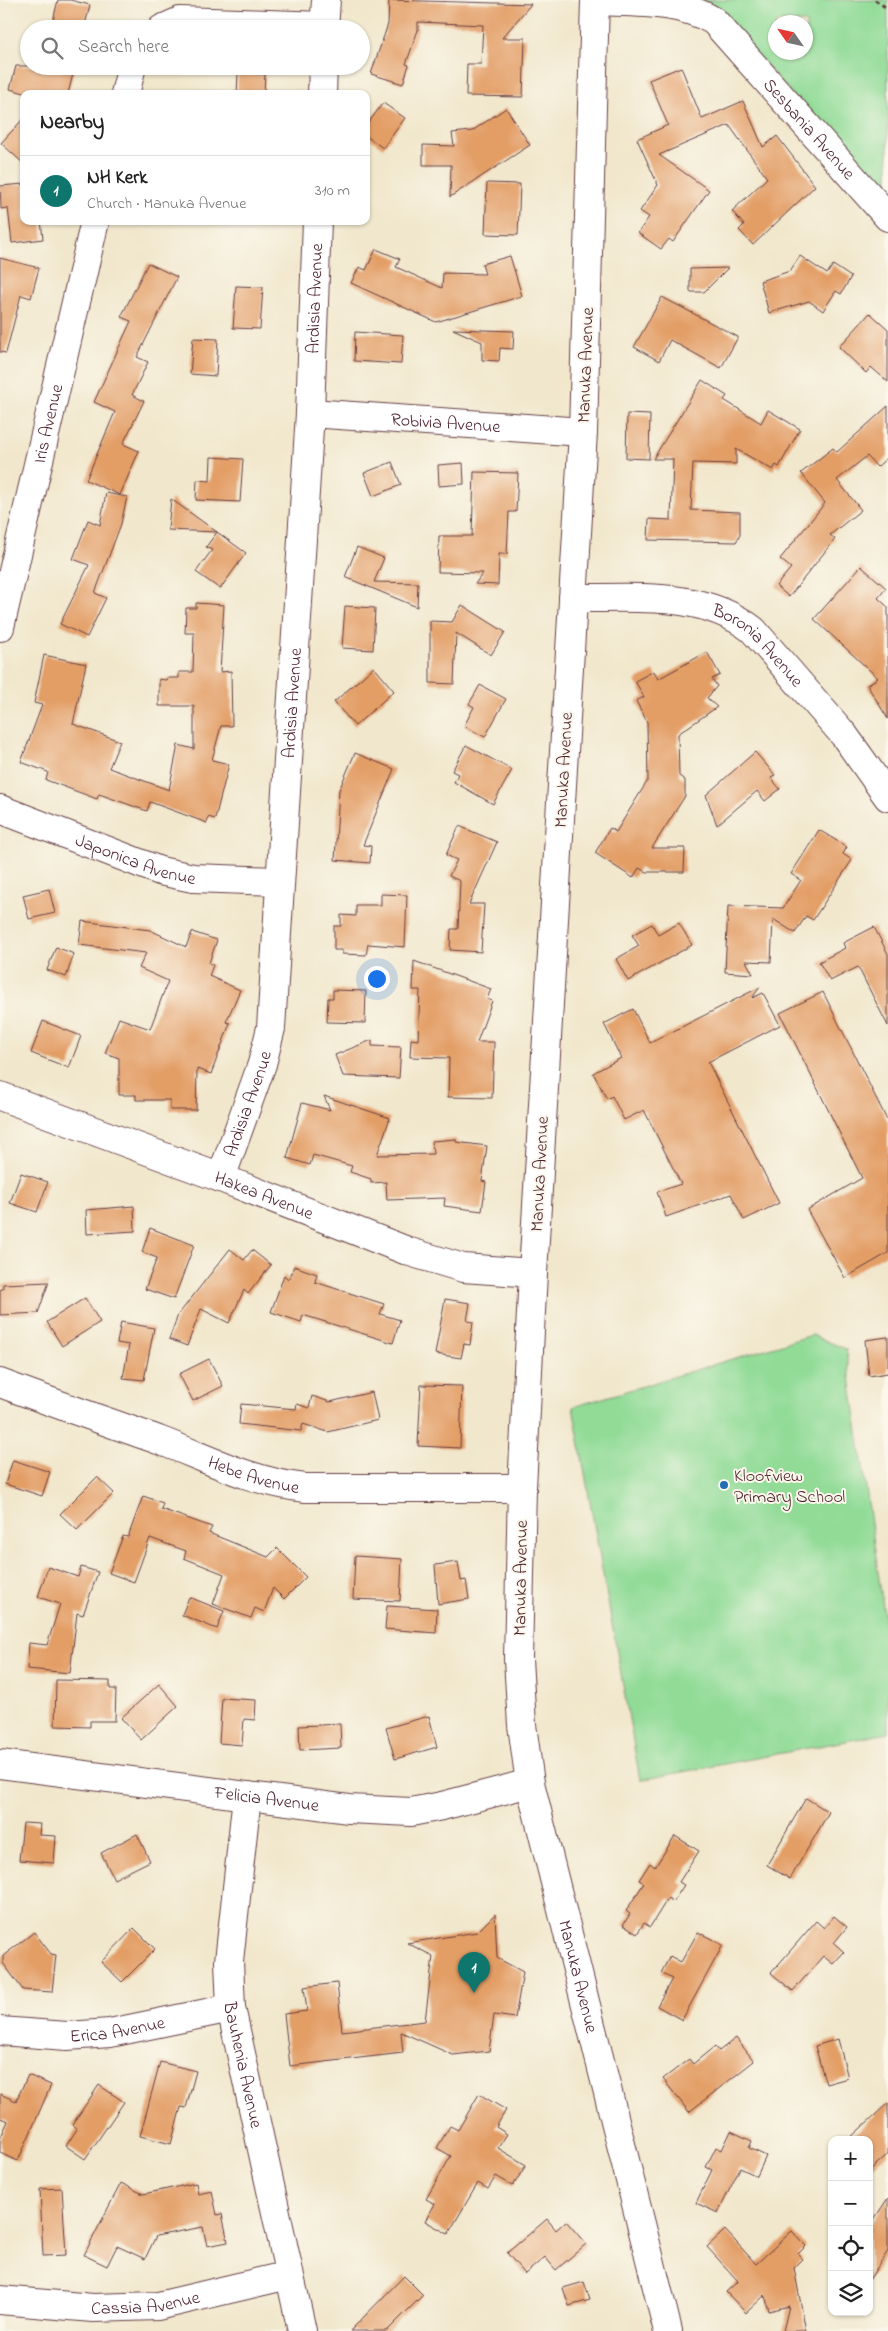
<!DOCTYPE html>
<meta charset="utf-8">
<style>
body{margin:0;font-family:"Indie Flower",sans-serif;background:#f2f2f2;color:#222}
.controls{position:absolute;right:15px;bottom:15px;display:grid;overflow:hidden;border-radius:10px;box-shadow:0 1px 4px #0004}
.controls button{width:45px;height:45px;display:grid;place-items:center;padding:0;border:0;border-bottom:1px solid #e0e0e0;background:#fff;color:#222;font:25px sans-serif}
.compass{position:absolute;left:768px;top:15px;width:45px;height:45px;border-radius:50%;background:#fff;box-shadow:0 1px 4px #0004;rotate:304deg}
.you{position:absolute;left:376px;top:978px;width:18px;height:18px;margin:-12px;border:4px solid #fff;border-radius:50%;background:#1a73e8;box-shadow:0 0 0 8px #1a73e833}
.badge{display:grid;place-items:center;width:32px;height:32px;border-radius:50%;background:#0f766e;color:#fff;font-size:16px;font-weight:700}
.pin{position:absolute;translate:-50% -41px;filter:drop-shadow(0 1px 2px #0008)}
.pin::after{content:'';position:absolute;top:26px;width:18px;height:15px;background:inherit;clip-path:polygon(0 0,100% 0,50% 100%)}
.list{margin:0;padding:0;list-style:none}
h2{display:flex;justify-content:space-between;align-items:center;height:65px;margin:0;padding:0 20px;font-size:21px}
h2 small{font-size:16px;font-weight:400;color:#767676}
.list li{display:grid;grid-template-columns:32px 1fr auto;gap:15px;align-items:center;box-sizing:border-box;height:70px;padding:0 20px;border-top:1px solid #e0e0e0}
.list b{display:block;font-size:19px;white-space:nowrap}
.list p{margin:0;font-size:16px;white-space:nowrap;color:#767676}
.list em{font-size:16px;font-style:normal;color:#767676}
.icon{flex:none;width:28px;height:28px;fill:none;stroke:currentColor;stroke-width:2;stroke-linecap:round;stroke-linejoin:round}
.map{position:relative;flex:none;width:888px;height:2331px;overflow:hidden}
.search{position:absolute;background:#fff;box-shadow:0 1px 4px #0004;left:20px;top:20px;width:350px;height:55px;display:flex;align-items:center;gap:12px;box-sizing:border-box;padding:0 18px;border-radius:28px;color:#767676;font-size:19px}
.panel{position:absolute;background:#fff;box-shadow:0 1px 4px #0004;left:20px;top:90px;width:350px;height:135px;border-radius:10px}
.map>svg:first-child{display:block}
.green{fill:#91db97;stroke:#6e7d61;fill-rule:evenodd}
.building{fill:#e39e66}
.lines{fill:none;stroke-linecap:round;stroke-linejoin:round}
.street-casing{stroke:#633d43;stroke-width:30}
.path{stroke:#633d43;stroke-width:3;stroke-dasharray:4 4;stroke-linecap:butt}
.street{stroke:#fff;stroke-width:28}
.poi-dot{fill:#1f6fb2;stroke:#fbf7ec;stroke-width:2}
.labels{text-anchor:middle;stroke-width:4;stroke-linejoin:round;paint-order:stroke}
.street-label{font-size:18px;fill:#4a1f2b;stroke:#fbf7ec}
.poi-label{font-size:18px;fill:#4a1f2b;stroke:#fbf7ec;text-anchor:start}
</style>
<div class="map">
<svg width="888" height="2331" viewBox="0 0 888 2331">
<rect width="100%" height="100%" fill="#fbf7ec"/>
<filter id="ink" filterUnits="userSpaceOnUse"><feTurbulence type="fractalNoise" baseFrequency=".02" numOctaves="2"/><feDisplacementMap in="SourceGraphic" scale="10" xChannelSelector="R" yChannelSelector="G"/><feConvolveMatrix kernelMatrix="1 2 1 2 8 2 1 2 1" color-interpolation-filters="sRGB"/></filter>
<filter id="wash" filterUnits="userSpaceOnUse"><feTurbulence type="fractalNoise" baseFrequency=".0096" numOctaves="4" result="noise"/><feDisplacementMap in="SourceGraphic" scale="20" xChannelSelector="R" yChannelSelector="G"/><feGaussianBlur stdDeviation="1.12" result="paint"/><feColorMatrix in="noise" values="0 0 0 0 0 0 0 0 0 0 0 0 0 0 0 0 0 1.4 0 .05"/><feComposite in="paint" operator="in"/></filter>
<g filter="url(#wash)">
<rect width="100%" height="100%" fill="#f1e7cc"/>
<g class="green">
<path d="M595,0H888V204L711,3ZM776,22H806V52H776Z"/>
<path d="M812,1335L846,1349L888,1641V1733L640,1780L573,1407Z"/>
</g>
<g id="blocks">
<g class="building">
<path d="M58,0H70L90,5L84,29H51Z"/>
<path d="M389,0L531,4L502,38H525L523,97L466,96L467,64H481L483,25L418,22V30L406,64L409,65L403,84L371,74L388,24Z"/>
<path d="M16,66H75L68,94H28L10,89Z"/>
<path d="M681,67L702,119L743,101L763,147L777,136L815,186L753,245L739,230L744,225L732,211L767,178L729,125L659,155L709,190L673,242L669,239L661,249L638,233L649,217L640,211L658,185L637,139L668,125L649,80Z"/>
<path d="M238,73L265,74L264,94H237Z"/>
<path d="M383,103L405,118L383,148L366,136V126Z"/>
<path d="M506,108L530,145L450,197L451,165H423V145L454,146L452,133L472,131Z"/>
<path d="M24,118V164L1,143Z"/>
<path d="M487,183L520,184L518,235L485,234Z"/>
<path d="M24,184V221H41L43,239L12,243L8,208L1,209L0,186Z"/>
<path d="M376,249L400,259L396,267L442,288L443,273L485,274L482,264L510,256L522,296L436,322L351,283L359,267L366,270Z"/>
<path d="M800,256L827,274L833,265L851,277L841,294L836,291L823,311L809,301L769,313L760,281L790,271Z"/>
<path d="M0,258L39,268L31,298L21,295L6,353L0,352Z"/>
<path d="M148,263L177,277L137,357L148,362L132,395L144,401L123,444L139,451L120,495L86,480L115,412L94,402L131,321L121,317Z"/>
<path d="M728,268L704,292H690V269Z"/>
<path d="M236,286L263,287L260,329L233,328Z"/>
<path d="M662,297L738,337L721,368L670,340L659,361L634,347Z"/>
<path d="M870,313L888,329V382L871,367L866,373L839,347Z"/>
<path d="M453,329L514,331L513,349L500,348L499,361L482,360V342Z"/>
<path d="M355,332L403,335L401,364L354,361Z"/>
<path d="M193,338L218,339L216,376L190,374Z"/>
<path d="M702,380L727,396L724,400L761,423L768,410L800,429L779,467L776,465L773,470L736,449V464L693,463L691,510L740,512V535L736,542L648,540L649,519L671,520L673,459H653Z"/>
<path d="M888,406V457L877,467L867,456L837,480L861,510L830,535L835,539L789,597L776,586L791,568L780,559L825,503L801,473L833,448L837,452Z"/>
<path d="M627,414L650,415L649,459L626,458Z"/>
<path d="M211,457L243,459L240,502L196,500L197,480L210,481Z"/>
<path d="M392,462L401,485L373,496L364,473Z"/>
<path d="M463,463L464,484L439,486L438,465Z"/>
<path d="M474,472L518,473L516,512H509L507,554H499L498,585L475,584L483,573L438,572L439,536H472Z"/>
<path d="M106,493L127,497L121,524L95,593L106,598L87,637L60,624L89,565L73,559L88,520L100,525Z"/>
<path d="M171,499L217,532L168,530Z"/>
<path d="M217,532L246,553L220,589L196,572L212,550L206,547Z"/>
<path d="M357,547L384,558L374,582L418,583L417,607L345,577Z"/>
<path d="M861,566L886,588L878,598L888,607V719L867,685L878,678L814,619Z"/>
<path d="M196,603L224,605L220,672L231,671L232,726H221L212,760L229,764L215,819L208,817L207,823L150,802L147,811L99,794L97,799L46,780L48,772L21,762L42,705L34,703L44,655L86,664L73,724L120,741L109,768L169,790L178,745L194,749V706H159V679L166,680L167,678H179V672H193L194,633H185L186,608H196Z"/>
<path d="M462,605L505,632L491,655L456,633L454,684L430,683V621L452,622Z"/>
<path d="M345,606L375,608L373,650L342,648Z"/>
<path d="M707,652L720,675L712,679L717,686L707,698L717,707L678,734L679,776L685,780V796L652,848H685L684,872H646L639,868L633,878L595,853L610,828L616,832L648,780L647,722L636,701L644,697L635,681L654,671L658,679Z"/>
<path d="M374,667L394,691L355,726L334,702Z"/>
<path d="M480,685L506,699L485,737L464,726L474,707L469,704Z"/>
<path d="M466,745L512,770L493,804L454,782L458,774L452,771Z"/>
<path d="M755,752L775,775L771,778L780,789L765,801L757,791L717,825L706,795Z"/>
<path d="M355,753L394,769L363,845L371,846L370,863L335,860L339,790Z"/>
<path d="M459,826L497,842L469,904H484L481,952L450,950L451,929H458L460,881L449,876L457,860L446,855Z"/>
<path d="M819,830L847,847L843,854L852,860L813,920L806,916L795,933L773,919L771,962L746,961L753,974L725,972L728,906L783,908L801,880L791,874Z"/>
<path d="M49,889L55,913L29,919L23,895Z"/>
<path d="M381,894L407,895L405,947L368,944L366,955L342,954V950H334V926H341V915L356,916V905H381Z"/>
<path d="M82,921L150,930L186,947L192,932L217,940L209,963L213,965L209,976L240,990L226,1022L230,1023L211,1074L197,1069L196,1110H170V1100H136V1095H119V1058L105,1053L119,1018L150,1029L168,981L139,968L146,953L79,945Z"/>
<path d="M679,923L692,945L628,981L616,959L639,946L632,935L652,924L658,935Z"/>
<path d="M874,927L888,954V1026L858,967L830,981L819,962L845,948L843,943Z"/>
<path d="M56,947L74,954L66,977L47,970Z"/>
<path d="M414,961L491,989L487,999L492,1001L477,1042H494L492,1098L448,1097L449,1058L410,1057L411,1039L418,1040L420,990H413Z"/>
<path d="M760,987L752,998L763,993L780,1025L708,1062L779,1203L744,1220L731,1194L666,1217L657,1192L681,1184L644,1110L624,1120L612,1096L607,1099L593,1073L621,1058L604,1024L633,1009L650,1043Z"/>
<path d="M333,990L366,991L365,1023L327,1022L328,998H333Z"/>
<path d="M823,992L888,1122V1253L845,1278L807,1210L862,1178L780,1013Z"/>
<path d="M43,1021L81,1036L69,1068L31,1053Z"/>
<path d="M372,1040V1046L401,1047L399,1078L343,1076L335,1055Z"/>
<path d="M324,1096L390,1118L377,1155L433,1154L432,1141L456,1139V1142L487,1146L482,1181L486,1182L482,1211L444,1206L445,1198L387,1200L386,1182L371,1183V1179L350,1172L352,1166L313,1155L310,1165L287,1158L302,1103L330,1110Z"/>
<path d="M21,1173L48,1182L37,1212L10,1203Z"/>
<path d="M134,1206L135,1231L87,1234L86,1210Z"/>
<path d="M150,1228L194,1245L174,1299L145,1289L157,1258L142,1252Z"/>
<path d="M230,1249L244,1260L252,1250L271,1265L248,1294L244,1290L229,1323L201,1309L187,1346L169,1339L178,1315Z"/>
<path d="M294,1266L317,1274L315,1282L384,1304L380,1314L400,1320L393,1343L303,1315L301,1322L271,1312L284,1275L289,1280Z"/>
<path d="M49,1282L38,1313L0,1315V1289H3V1284Z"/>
<path d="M85,1298L100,1322L62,1346L47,1322Z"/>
<path d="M445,1299L470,1303L467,1321L473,1322L470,1345L464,1344L461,1358L435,1354Z"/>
<path d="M121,1322L154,1328L144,1380L123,1378L129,1345L117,1343Z"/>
<path d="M888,1337V1373L869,1376L865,1340Z"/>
<path d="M209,1359L223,1386L193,1401L179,1374Z"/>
<path d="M421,1385L462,1386L460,1448L418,1446Z"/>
<path d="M372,1392L378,1420L328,1432L303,1424L301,1431L239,1424L241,1404L296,1409L297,1404L309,1408L312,1396L330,1402Z"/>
<path d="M13,1460L50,1472L42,1496L5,1484Z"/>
<path d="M97,1477L114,1493L77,1530L60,1514Z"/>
<path d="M143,1496L163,1503L161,1509L212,1527L209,1533L268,1557L277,1548L306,1577L284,1599L273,1588L264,1612L255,1608L251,1618L213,1604L224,1574L184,1558L186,1551L150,1538L134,1582L109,1573L123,1536L128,1537Z"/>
<path d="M355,1556L402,1559L400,1601L353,1599Z"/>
<path d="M458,1562L461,1581L466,1580L469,1599L438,1604L435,1565Z"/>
<path d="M48,1567L78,1577L81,1567L98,1572L83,1615L77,1613L70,1673L27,1669L29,1643L47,1645L60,1604L38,1597Z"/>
<path d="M189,1597L224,1611L217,1629L182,1615Z"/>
<path d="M387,1606L437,1609L436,1633L385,1629Z"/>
<path d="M56,1680L110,1681V1689H116L115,1721H90V1727L55,1726Z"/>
<path d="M159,1684L178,1706L141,1740L121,1718Z"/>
<path d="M222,1698L256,1700L255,1720L244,1719L242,1745L219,1743Z"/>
<path d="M429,1716L437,1747L395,1759L386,1728Z"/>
<path d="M340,1724L341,1748L300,1750L299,1726Z"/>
<path d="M806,1798L829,1812L790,1879L767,1865Z"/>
<path d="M23,1823L40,1824L39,1835L56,1836L54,1863L19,1860Z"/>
<path d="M137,1834L150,1861L114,1879L101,1853Z"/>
<path d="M675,1836L699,1851L679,1882L684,1885L673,1902L668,1898L650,1927L644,1923L637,1934L623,1925L630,1914L626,1911L644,1883L639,1880L650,1863L655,1867Z"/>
<path d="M495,1914L497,1958L523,1972L515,2018L494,2015L489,2051L453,2055L401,2032L403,2053L290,2066L284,2014L307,2011L304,1987L337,1983L342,2031L425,2021L433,1956L407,1943L477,1932Z"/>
<path d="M834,1916L847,1927L834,1943L844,1952L833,1964L823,1956L793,1991L771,1973L816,1921L824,1928Z"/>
<path d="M134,1928L155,1949L122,1982L101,1962Z"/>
<path d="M34,1932L51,1954L56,1955L52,1992L23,1990L3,1963V1956Z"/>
<path d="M698,1932L723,1945L682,2020L657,2006L672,1979L661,1973L670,1956L681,1962Z"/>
<path d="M736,2038L754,2061L689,2112L663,2079L689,2059L693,2064L715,2046L719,2051Z"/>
<path d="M838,2039L848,2078L826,2084L815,2046Z"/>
<path d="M160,2062L196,2071L186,2108L181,2107L171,2144L140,2136Z"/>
<path d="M28,2075L51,2085L18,2161L0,2153V2139L8,2121L0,2118V2094L16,2101Z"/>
<path d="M99,2085L124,2102L85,2159L66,2146L77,2129L72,2125Z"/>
<path d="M479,2094L506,2110L496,2127L507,2134L498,2148L526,2165L513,2186L496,2176L488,2189L478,2183L448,2234L425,2221L435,2204L426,2199L451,2156L437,2148L450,2126L458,2130Z"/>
<path d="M888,2103V2154L869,2171V2140H848Z"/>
<path d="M731,2131L752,2141L749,2148L766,2156L757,2176L740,2168L718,2213L696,2203L712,2170L706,2167L716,2147L722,2150Z"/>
<path d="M121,2183L143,2194L196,2183L198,2194L212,2191L217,2215L222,2214L228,2242L207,2246L203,2227L156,2236L145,2259L117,2246L107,2266L84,2255Z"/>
<path d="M62,2188L66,2255L43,2256L40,2189Z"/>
<path d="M888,2198V2251L869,2280V2227Z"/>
<path d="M547,2219L556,2230L566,2221L586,2244L556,2270L545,2257L525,2274L507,2253Z"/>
<path d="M725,2230L756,2264L792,2231L806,2246L798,2254L803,2259L794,2268L806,2331H783L789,2306L769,2311L765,2295L746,2313L726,2292L738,2281L707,2247Z"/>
<path d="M404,2276L423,2295L387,2331H350Z"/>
<path d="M584,2282L590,2300L569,2306L563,2288Z"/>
</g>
</g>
</g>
<g filter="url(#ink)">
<use href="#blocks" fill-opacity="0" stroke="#633d43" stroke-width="1"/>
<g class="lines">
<g class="street-casing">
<g id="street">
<path id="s1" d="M595,0L583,432L533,1273L522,1488L518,1659L522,1725L530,1783L668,2331"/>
<path id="s2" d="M595,1C635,3 679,0 714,21L888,217"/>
<path d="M162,29L180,21L324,26"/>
<path d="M324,29L326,0"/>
<path d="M125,94L132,66"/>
<path d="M322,94L323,66"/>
<path id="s3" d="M310,413L583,432"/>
<path id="s4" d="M573,598C634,599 702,590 753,630L844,735L888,797"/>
<path id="s5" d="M0,627L95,221"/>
<path id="s6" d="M0,809L160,871L193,878L279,881"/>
<path id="s7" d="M0,1096L221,1178L410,1252L463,1268L533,1273"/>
<path id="s8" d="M221,1178L262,1064L271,1028L310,413L317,221"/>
<path id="s9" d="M0,1383C53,1403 108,1422 161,1441C211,1460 252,1482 305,1488H522"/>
<path id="s10" d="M0,1764L349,1809L411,1812L442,1806L530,1783"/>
<path id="s11" d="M247,1796L229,1961L231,2008L302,2331"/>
<path id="s12" d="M0,2031L67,2036L110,2033L231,2008"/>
<path id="s13" d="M0,2300L93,2308L158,2306L289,2275"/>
</g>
</g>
<path class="path" d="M875,0L888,9"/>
<use href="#street" class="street"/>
</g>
</g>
<circle class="poi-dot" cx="724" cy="1485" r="5"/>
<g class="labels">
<g class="street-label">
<text dy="6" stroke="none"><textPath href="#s2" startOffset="266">Sesbania Avenue</textPath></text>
<text dy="6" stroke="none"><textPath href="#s8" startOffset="889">Ardisia Avenue</textPath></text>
<text transform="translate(585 365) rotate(-88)" y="6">Manuka Avenue</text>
<text dy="6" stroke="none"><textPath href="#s3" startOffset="136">Robivia Avenue</textPath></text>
<text dy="6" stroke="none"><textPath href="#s5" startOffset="209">Iris Avenue</textPath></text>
<text dy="6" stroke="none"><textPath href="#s4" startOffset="200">Boronia Avenue</textPath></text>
<text dy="6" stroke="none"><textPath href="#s8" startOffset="484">Ardisia Avenue</textPath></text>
<text transform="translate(563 770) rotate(-87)" y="6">Manuka Avenue</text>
<text dy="6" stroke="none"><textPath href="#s6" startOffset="145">Japonica Avenue</textPath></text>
<text dy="6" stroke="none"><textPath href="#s8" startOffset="79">Ardisia Avenue</textPath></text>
<text transform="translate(539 1174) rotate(-87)" y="6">Manuka Avenue</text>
<text dy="6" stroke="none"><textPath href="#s7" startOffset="282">Hakea Avenue</textPath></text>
<text dy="6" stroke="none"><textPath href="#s9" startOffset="270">Hebe Avenue</textPath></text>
<text transform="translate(520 1578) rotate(-89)" y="6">Manuka Avenue</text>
<text dy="6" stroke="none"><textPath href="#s10" startOffset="269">Felicia Avenue</textPath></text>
<text dy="6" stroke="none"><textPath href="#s1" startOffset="1985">Manuka Avenue</textPath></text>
<text dy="6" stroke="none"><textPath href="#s12" startOffset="118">Erica Avenue</textPath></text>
<text dy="6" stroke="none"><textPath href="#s11" startOffset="271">Bauhenia Avenue</textPath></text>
<text dy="6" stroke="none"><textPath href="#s13" startOffset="146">Cassia Avenue</textPath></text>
</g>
<g class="poi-label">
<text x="734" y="1481">Kloofview<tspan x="734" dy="21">Primary School</tspan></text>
</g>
</g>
</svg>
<div class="controls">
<button>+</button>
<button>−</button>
<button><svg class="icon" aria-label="locate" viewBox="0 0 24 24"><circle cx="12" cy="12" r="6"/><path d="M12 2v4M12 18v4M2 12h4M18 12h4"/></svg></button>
<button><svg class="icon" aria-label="layers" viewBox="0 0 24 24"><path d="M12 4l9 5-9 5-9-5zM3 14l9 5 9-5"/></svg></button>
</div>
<svg class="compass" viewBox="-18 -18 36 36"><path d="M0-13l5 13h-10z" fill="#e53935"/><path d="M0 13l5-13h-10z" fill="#767676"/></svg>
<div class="you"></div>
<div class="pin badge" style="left:474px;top:1993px">1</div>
<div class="search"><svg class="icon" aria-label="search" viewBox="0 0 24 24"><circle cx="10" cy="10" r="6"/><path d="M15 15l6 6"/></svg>Search here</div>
<section class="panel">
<h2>Nearby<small></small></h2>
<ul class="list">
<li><span class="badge">1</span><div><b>NH Kerk</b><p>Church · Manuka Avenue</p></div><em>310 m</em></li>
</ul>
</section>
</div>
